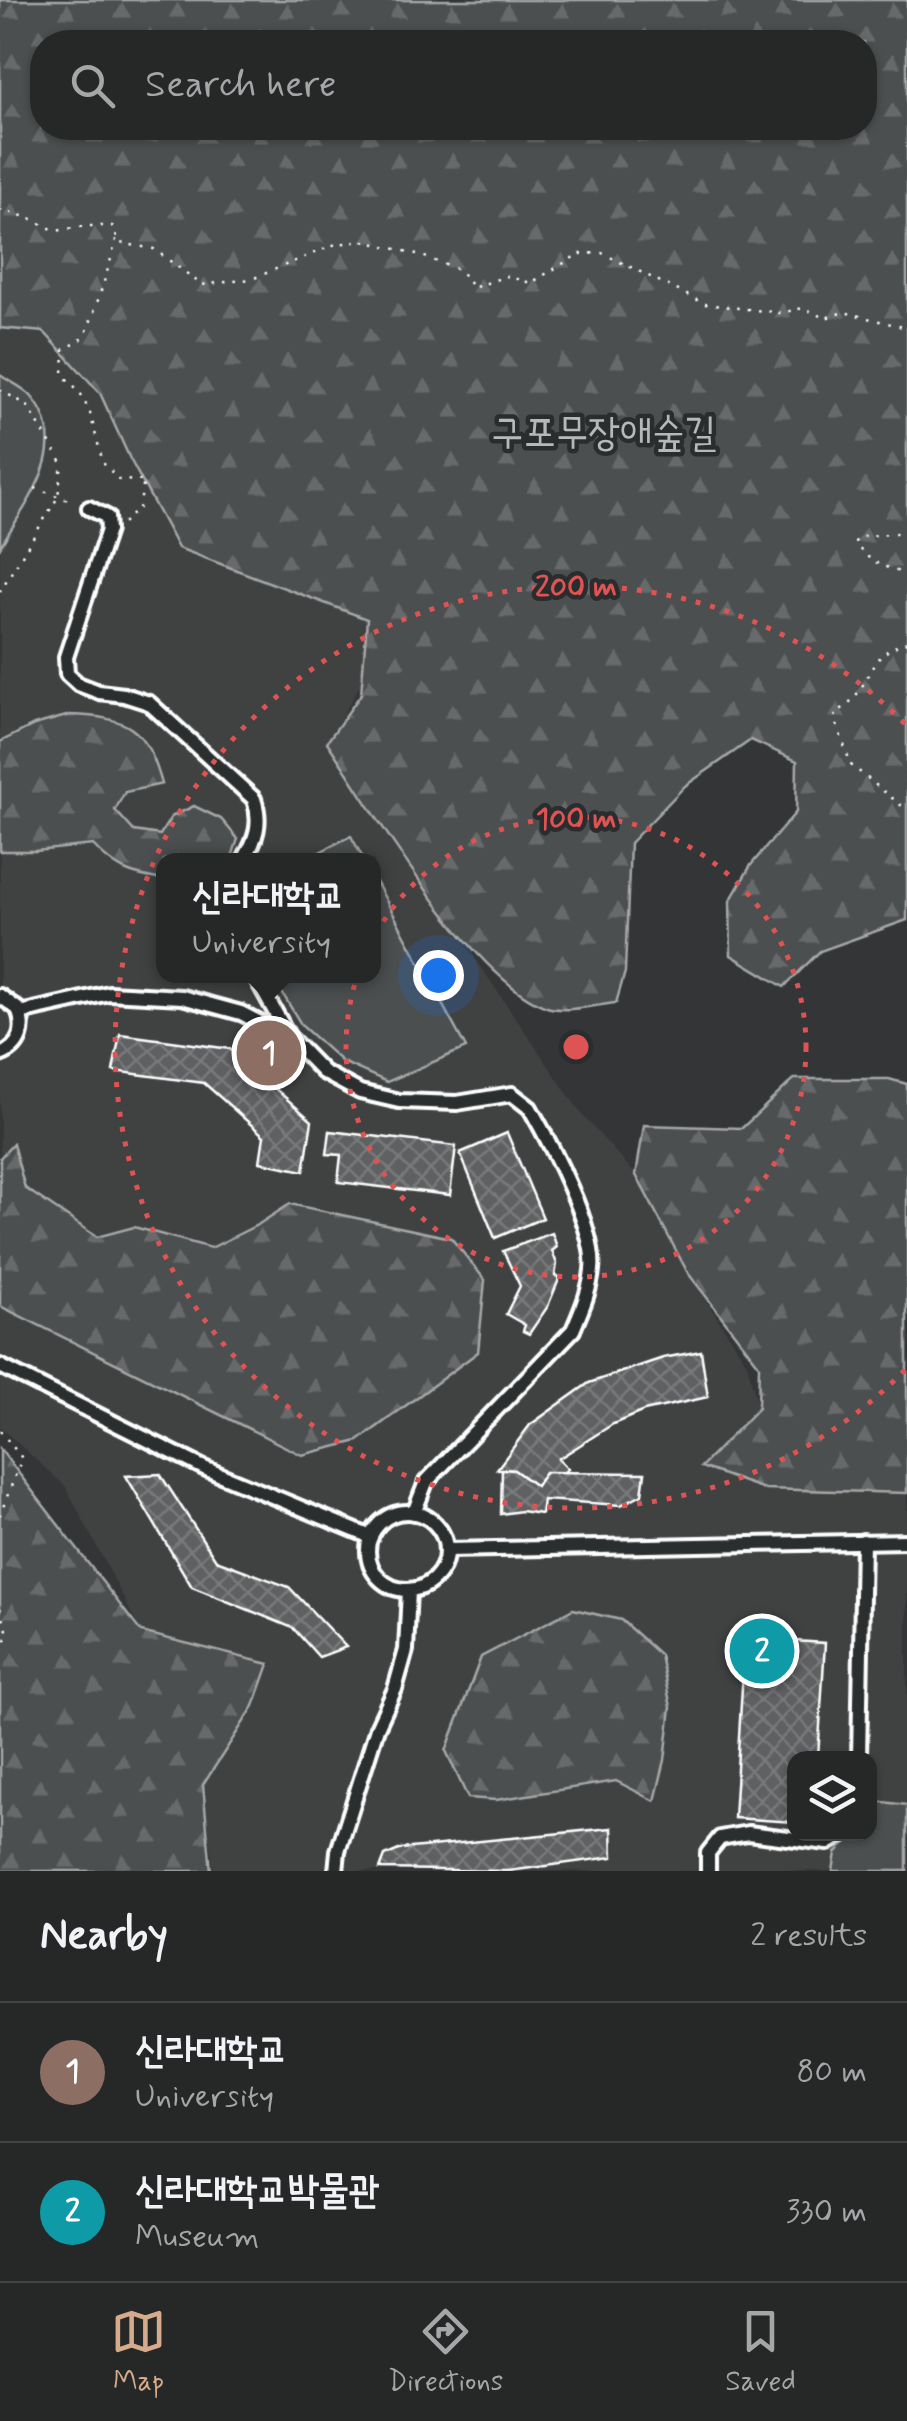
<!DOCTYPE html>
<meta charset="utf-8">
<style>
body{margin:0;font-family:Mynerve,"Poor Story",sans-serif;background:#2e3030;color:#f1f3f6}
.controls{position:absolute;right:30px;bottom:30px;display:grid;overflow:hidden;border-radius:20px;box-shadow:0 2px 8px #0004}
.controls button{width:90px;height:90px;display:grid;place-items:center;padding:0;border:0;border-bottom:2px solid #424445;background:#262828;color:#f1f3f6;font:50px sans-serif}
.you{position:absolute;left:438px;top:975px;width:35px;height:35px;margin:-25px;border:8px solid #fff;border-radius:50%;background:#1a73e8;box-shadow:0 0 0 15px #1a73e833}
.badge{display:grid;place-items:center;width:65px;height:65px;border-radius:50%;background:#d6ab8b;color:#fff;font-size:32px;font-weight:700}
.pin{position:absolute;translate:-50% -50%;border:5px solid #fff;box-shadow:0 2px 10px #0006}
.popup{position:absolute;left:156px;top:853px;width:225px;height:130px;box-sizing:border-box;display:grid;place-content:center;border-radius:20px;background:#262828;filter:drop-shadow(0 2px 8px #0005);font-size:32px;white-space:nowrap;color:#a4a6a8}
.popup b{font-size:38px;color:#f1f3f6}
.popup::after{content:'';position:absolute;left:50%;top:100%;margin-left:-20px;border:20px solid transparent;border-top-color:#262828}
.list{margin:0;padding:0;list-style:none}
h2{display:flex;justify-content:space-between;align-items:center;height:130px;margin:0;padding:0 40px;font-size:42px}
h2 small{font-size:32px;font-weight:400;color:#a4a6a8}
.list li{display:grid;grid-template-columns:65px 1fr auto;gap:30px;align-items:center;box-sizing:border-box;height:140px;padding:0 40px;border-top:2px solid #424445}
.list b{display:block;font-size:38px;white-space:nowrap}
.list p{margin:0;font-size:32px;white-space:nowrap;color:#a4a6a8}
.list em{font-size:32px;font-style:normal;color:#a4a6a8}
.icon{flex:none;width:55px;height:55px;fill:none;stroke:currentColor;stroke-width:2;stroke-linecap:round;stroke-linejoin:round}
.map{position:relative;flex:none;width:907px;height:1871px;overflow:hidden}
.search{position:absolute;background:#262828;box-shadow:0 2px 8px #0004;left:30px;right:30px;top:30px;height:110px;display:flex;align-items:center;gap:25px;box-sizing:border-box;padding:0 35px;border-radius:40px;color:#a4a6a8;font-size:38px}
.sheet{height:410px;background:#262828}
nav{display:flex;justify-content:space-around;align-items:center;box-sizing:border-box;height:140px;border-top:2px solid #424445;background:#262828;font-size:28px;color:#a4a6a8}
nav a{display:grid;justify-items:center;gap:5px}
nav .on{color:#d6ab8b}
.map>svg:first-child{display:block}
.built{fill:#404243;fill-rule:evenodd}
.grass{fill:#4c4f50;stroke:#a6a7a8;stroke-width:2.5}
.forest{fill:url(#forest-firs);stroke:#a6a7a8;stroke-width:2.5;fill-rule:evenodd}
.building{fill:url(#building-cross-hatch);stroke:#fff;stroke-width:2.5}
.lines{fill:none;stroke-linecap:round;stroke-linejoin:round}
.street-casing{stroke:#fff;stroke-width:20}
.path{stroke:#fff;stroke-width:2.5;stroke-dasharray:2.5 8;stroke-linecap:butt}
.street{stroke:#2a2d2e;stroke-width:12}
.ring{fill:none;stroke:#de5353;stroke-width:5;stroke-dasharray:5 10}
.labels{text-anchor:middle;stroke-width:9;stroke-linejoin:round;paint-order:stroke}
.park-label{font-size:40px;fill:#b7b9b9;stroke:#2a2d2e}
.centre{fill:#de5353;stroke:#2a2d2e;stroke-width:5}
.ring-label{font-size:30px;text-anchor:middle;font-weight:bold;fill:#de5353;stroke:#2a2d2e;stroke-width:9;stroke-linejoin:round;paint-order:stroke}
</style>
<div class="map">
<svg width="907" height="1871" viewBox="0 0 907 1871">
<defs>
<pattern id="forest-firs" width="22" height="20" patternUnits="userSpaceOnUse" patternTransform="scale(2.5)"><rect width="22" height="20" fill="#4c4f50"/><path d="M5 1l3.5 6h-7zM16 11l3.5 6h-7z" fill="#67696a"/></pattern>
<pattern id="building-cross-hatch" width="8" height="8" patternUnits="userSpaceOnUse" patternTransform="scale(2.5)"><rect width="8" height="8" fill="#5f6162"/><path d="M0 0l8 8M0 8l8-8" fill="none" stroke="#77797a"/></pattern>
</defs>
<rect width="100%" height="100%" fill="#333536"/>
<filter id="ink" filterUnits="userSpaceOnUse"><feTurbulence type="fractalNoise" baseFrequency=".01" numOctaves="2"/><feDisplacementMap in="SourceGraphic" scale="20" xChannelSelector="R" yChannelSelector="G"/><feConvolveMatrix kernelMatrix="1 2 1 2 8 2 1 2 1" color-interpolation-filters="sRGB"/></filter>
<g filter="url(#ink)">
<path class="built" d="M0,328L44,331L100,393L130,459L178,548L367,619L363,680L327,743L583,1116L636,1175L688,1273L747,1363L758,1408L701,1466L907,1493V1871H214L203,1785L254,1706L268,1664L141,1632L66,1487L0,1427ZM164,860H374V976H164ZM794,1758H870V1834H794Z"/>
<g class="grass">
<path d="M0,375C10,382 25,388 32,397C74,447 26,503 0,547Z"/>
<path d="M351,836L364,860H304Z"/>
<path d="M374,878L466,1048L387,1082L342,1062L302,1026L272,976H374Z"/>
<path d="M875,1801L907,1805V1871H833L836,1853L854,1834H870V1810Z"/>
</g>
<g class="forest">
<path d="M0,0H907V920L820,951L784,987L731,955L730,901L751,865L796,812L797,761L751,740L685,786L630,843L625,972L616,1003C597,1005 565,1013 547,1007C473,982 373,810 327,742L361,694L367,619L178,548L130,459L100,393L44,332L0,328ZM864,42V128H42V42Z"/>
<path d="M70,715C128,717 146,727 162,784L125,792L115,810L134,831L160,835L171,817L194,806L221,819L238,839L231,860H164V880C130,875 116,870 93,845L35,851H0V742L34,725Z"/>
<path d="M794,1079H889L907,1084V1493L764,1489L701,1467L758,1408L759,1365L688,1273L636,1175L644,1125L742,1128Z"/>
<path d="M13,1144L25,1188L97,1237L134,1227L211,1248L259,1224L290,1204L451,1238L485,1280L478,1352L358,1441L302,1455L0,1306V1158Z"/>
<path d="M0,1449L141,1632L269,1664L254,1706L203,1785L211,1871H0Z"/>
<path d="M573,1609L621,1620L660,1655L671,1707L665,1760L655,1801L616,1781L496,1800L468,1798L446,1751L481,1657Z"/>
</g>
<g class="building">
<path d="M120,1034L230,1049L312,1121L304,1171L260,1162L264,1136L204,1083L113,1071Z"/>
<path d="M330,1131L456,1146L450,1195L338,1182L341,1155L327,1154Z"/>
<path d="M507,1133L543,1218L495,1238L460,1153Z"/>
<path d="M552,1233L557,1247L552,1251L557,1264L555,1276L560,1277L548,1306L529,1334L523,1331L525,1325L506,1314L520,1286L503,1251Z"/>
<path d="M701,1351L708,1397L644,1411L613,1424L558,1459L568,1469L561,1474L545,1472L536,1486L514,1470L497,1469L530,1425L589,1383L663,1358Z"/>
<path d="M502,1469L514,1470L536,1486L545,1472L645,1473L642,1494L621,1505L543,1500L541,1514L521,1511L501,1514Z"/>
<path d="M160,1474L216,1560L289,1587L346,1647L319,1657L293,1628L192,1587L126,1476Z"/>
<path d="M745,1638L825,1643L818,1758H794V1822L734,1818Z"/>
<path d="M612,1828L613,1857L509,1871L380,1869L385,1856L401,1849Z"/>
</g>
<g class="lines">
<g class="street-casing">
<g id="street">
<path d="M89,508L107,517L108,530L66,657L67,674L78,684L99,692L124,695L149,703L254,799C262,823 256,839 244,860"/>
<path d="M255,976L289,1037"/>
<path d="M0,996L18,1009C26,1029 21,1047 0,1055"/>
<path d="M20,1013L109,993L182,997L241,1013L291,1039L323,1072L360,1092L399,1101L457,1103L512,1094L530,1108C550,1143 597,1231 592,1270C590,1291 581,1311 573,1330L426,1482L414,1513"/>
<path d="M0,1366L204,1468L371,1537"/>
<circle cx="407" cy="1551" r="39"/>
<path d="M447,1550L907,1541"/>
<path d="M859,1758L863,1541"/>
<path d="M336,1871L338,1851L377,1728L395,1689L406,1650L409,1590"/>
<path d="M708,1871V1853L720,1838L748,1833L828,1843L843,1834"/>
</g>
</g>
<g class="path">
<path d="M0,210L30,218L56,231L85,226H112L120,243L154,249L202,285L252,279L336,244L364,241L417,254L461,271L473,288L506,276L531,283L579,254L602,253L705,304L781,313L803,308L825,318L844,312L907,328"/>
<path d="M116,239C116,246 90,327 85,335C80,342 72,345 64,349L63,375L80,392L90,413L103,463L119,480L144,481L139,508L123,523"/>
<path d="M0,390L27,405L62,463L58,497L0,591"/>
<path d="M35,488L74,502"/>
<path d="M907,532L860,537L855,542C865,561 888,569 907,574"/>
<path d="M907,642C860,656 877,687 836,713L835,719L851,765L907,810"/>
<path d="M0,1431L22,1458L0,1515"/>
<path d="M0,1608L8,1633L0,1653"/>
</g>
<use href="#street" class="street"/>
</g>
</g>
<g class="ring">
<circle cx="576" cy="1047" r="230"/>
<path d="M905 1370A461 461 0 1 1 905 724"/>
</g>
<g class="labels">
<g class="park-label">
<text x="604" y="445">구포무장애숲길</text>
</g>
</g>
<circle cx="576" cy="1047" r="15" class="centre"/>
<g class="ring-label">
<text x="576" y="596">200 m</text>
<text x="576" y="828">100 m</text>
</g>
</svg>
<div class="controls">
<button><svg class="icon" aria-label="layers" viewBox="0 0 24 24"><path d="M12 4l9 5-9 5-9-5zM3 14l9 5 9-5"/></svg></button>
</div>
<div class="you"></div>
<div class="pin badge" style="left:269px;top:1053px;background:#8d6e63">1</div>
<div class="popup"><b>신라대학교</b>University</div>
<div class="pin badge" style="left:762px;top:1651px;background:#0f9aa8">2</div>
<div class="search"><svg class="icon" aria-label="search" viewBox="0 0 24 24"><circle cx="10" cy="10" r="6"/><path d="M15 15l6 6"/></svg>Search here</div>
</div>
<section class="sheet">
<h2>Nearby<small>2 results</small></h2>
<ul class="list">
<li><span class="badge" style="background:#8d6e63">1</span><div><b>신라대학교</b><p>University</p></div><em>80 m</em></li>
<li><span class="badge" style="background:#0f9aa8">2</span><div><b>신라대학교박물관</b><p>Museum</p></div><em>330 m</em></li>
</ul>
</section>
<nav>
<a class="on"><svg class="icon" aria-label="map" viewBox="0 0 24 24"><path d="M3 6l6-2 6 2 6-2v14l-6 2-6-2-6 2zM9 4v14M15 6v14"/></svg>Map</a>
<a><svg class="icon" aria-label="directions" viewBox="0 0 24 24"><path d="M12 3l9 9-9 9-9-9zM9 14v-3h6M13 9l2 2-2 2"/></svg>Directions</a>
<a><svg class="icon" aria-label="saved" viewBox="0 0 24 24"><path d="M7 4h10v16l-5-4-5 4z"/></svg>Saved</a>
</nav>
